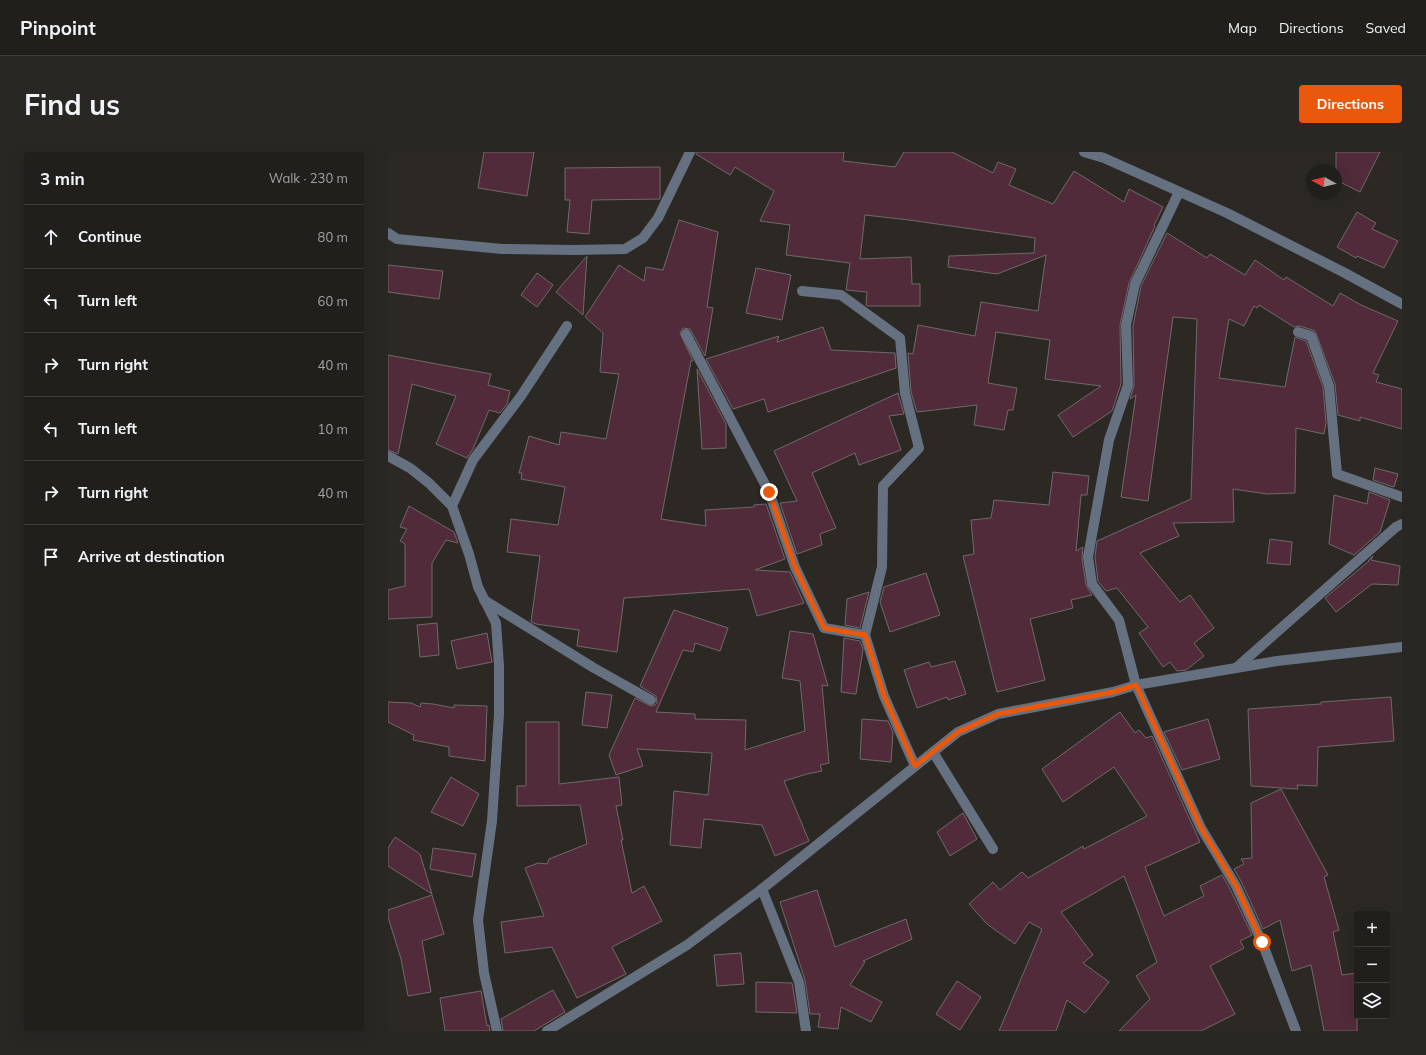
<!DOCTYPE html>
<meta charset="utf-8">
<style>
body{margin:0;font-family:Mulish,sans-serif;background:#292724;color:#f1f3f6}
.controls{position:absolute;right:12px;bottom:12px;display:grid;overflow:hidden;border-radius:4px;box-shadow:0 4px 16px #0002}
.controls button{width:36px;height:36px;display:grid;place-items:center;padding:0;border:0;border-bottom:1px solid #3e3d3a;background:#211f1b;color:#f1f3f6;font:20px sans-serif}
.compass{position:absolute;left:918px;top:12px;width:36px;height:36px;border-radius:50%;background:#211f1b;box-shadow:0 4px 16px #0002;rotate:278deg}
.stop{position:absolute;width:12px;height:12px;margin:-9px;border:3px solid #ea580c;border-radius:50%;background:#fff}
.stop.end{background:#ea580c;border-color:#fff;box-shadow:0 1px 4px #0008}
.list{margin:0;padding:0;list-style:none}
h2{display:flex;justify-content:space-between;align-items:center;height:52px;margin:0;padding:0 16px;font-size:17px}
h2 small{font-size:13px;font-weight:400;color:#a2a2a3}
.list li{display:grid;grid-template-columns:26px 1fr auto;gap:12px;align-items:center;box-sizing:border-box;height:64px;padding:0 16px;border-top:1px solid #3e3d3a}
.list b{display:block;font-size:15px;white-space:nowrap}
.list em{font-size:13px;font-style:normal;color:#a2a2a3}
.icon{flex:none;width:22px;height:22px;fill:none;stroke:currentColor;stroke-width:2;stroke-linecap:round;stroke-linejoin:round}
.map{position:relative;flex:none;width:1014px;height:879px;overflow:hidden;border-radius:4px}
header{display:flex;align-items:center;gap:24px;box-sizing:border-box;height:56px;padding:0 20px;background:#211f1b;border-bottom:1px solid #3e3d3a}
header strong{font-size:19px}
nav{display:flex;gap:22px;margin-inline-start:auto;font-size:14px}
.intro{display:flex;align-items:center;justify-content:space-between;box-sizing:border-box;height:96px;padding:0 24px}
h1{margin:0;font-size:28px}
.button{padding:10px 18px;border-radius:4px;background:#ea580c;color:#fff;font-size:14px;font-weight:700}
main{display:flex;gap:24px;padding:0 24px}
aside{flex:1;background:#211f1b;border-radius:4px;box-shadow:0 4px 16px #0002}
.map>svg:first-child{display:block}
.building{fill:#522b3b;stroke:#70686b}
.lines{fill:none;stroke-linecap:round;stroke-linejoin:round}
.minor{stroke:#657180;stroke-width:10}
.route{stroke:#ea580c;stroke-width:5}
</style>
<header>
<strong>Pinpoint</strong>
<nav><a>Map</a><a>Directions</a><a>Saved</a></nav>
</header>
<div class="intro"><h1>Find us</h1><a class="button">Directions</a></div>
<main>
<aside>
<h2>3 min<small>Walk · 230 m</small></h2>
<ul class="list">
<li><svg class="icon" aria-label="ahead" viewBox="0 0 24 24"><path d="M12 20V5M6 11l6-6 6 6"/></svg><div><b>Continue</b></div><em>80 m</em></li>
<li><svg class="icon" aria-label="left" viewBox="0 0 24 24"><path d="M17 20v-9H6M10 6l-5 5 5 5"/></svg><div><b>Turn left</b></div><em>60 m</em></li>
<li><svg class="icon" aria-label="right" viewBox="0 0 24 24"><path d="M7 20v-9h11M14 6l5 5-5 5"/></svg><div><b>Turn right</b></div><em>40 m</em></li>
<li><svg class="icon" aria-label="left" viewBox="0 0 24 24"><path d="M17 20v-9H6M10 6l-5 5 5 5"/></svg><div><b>Turn left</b></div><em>10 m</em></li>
<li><svg class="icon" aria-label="right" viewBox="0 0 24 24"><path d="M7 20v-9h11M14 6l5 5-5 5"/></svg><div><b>Turn right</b></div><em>40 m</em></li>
<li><svg class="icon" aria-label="arrive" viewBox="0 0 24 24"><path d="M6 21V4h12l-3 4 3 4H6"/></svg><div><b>Arrive at destination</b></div></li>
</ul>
</aside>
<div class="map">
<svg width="1014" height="879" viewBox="0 0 1014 879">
<rect width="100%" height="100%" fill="#2c2924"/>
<g class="building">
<path d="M96,0H146L139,44L90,36Z"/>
<path d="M308,0H456L455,9L507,15L516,0H564L605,21L610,10L628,17L621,33L665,52L686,19L736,50L741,37L775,55L766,73L767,74L741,131L732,173L733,232L724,259L685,285L670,263L713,234L657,227L662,188L608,180L600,231L629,236L625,258H620L616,278L586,273L589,253L529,260L523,240L520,201L525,202L530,173L587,184L593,150L650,159L658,103L609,122L560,115L561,104L646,101L647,86L521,68L477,63L472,107L523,105L524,132H532V154H480L478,153L479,140L458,138L462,111L398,103L402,73L372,69L386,39L347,15L342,23L308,2Z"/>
<path d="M948,0H992L972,40L948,28Z"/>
<path d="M272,15V47L204,48L201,82L179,80L182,48H177V16Z"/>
<path d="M969,60L988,71L984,77L1010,89L996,116L969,104L968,106L949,95Z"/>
<path d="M291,68L330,80L319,155L325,156L317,204L302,177L295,176L292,181L305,209H303L273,367L318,374L317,358L366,355V353L378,352L397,407L367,418L402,420L416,451L369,464L361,437L236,446L229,500L189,494L191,478L148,472L143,470L152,404L119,400L123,367L170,373L177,335L133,327L134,321H131L141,284L171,293L173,280L218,287L231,222L212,220L215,181L197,165L231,113L256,129L258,115L275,118Z"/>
<path d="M779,81L819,106L822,102L857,123L867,108L896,128L898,125L945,154L952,141L973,153L1010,169L985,221L991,223L988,230L1014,237V277L972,265V269L950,263L947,232L927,179L912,174L906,175L871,153L869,156L866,154L856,174L841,167L831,226L897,235L907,185L918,189L935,235L938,271L936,282L908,276L907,341L879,342L845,337L846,370L785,371L791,384L752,401L792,450L802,443L826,476L806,491L816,504L798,518L789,519L782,510L775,515L751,481L760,475L729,436L718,439L710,429L707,405L709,389L803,347L809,167L785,165L760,349L733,345L748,243L742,247L746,233L745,174L753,134Z"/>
<path d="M199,104L195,163L168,140Z"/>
<path d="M0,113L55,119L51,147L0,140Z"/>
<path d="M368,116L403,123L394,168L358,161Z"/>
<path d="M149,121L165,133L149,155L133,143Z"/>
<path d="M435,175L443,198L507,201L508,216L380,260L376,247L345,257L318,207L391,184L389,190Z"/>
<path d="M0,203L103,222L100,233L122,239L119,252L112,261L101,258L85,297L79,306L48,292L68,244L24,232L10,302L0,298Z"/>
<path d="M309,217L338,272V296L314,297Z"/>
<path d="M510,241L516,262L501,264L513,298L471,313L467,301L424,321L448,376L432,382L434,393L409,402L392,351L409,349L386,299Z"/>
<path d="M987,316L1010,322L1006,335L985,328Z"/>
<path d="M665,320L701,324L699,343H693L688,399L695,395L694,406L698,433L704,443L683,448L685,456L642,467L657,528L609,540L575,404L586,402L583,368L603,366L606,348L661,353Z"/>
<path d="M981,340L1002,348L992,380L966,403L941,392L946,343L979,352Z"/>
<path d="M21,354L66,380L70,391L58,388L44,411V465L0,467V438L17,434V392L12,389L19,377L12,375Z"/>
<path d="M882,387L904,390L902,413L879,411Z"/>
<path d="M985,404L983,408L1012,414L1010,433L984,432L948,460L937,446L981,409H980Z"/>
<path d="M538,421L552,463L502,480L492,450L496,435Z"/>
<path d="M481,440L472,476L457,473L459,447Z"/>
<path d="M286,458L340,476L332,499L307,491L305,500L295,498L268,560L307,562V567L358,568L357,598L417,579L412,529L394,526L402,479L425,482L440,534L434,533L441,611L432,613L434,619L419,622L396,629L421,689L387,704L374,673L316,667L313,696L282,693L286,639L320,643L324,601L249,597L255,614L228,623L221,603L247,546L263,554L267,553L269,551L268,544L252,534Z"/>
<path d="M49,471L51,503L32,505L29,473Z"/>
<path d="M99,481L104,510L69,517L63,489Z"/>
<path d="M456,486L472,489L475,497L468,542L453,540Z"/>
<path d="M567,509L578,542L560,548L559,545L529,556L516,518L541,510L543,515Z"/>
<path d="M198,540L224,543L219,576L194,573Z"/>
<path d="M1003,545L1006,589L930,595L929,634L909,633L910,637L863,634L860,557L933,552V550Z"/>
<path d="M0,550L23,551L32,555L33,551L45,552L66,556V553L99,554L97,609L61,604V595L25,588L26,583L0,570Z"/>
<path d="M732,560L747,581L751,578L758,586L764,584L812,690L757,715L776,764L816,744L812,734L834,723L842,737L864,783L852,789L856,796L822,814L847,862L813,879H731L762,847L748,824L769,810L736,724L673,760L705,803L695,811L721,830L697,861L679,848L668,879H611L654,777L641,770L627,792L599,772L581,752L605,730L612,738L634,720L640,726L695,694L696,697L759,664L726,615L675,650L654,617Z"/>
<path d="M474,567L500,569L505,580L503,610L472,607Z"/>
<path d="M820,567L832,607L794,618L776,580Z"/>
<path d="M138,570H171V632L231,625L234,653L228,654L235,688H233L244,741L256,734L274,769L224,795L238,822L189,846L164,795L117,801L113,770L156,764L137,716L150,711L159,712L161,707L199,692L192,653L129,654V634H138Z"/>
<path d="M63,625L91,642L75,674L43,660Z"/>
<path d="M893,637L940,723L936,725L951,778L945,780L954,823L969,821V879H936L923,813L904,819L892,768L875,777L854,731L846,717L856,712L853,707L864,706L863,651Z"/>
<path d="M575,661L589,687L562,704L549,680Z"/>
<path d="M7,685L32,702L44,742L0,714V696Z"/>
<path d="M45,696L88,702L84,725L42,717Z"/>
<path d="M429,738L447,795L518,767L524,787L475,809L477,810L462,833L494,850L483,870L453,855L450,877L430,875L432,862H422L417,828L392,750Z"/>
<path d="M44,743L56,782L34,789L43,840L20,844L13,807L0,765V758Z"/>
<path d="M353,801L356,832L329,834L326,803Z"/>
<path d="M569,829L593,845L572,878L548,862Z"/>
<path d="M368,830L404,831L409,861L368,860Z"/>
<path d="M165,838L177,860L146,879H115L113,867Z"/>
<path d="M93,839L99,874L101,873L102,879H57L52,846Z"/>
</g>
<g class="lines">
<g class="minor">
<path d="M696,0L716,6L839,61L955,120L1014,152"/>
<path d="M791,40L747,132L738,173L740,233L721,288L700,405L704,432L731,468L748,533L813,676L848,734L874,790L908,879"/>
<path d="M0,81L9,87L114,97L186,98L237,97L255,86L270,66L302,0"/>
<path d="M414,139L453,143L512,186L517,241L531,296L495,334L494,415L477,483L496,544L527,614"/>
<path d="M910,180L923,184L941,234L949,322L1014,345"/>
<path d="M298,182L381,340L407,415L436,476L477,483"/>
<path d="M0,304L22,316L41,331L64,354L81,402L90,435L108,471L111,514V562L104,669L90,768L96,821L109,879"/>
<path d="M64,354L85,308L133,244L179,174"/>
<path d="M96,448L206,516L263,548"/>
<path d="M848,516L1008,375L1014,372"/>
<path d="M545,600L605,697"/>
<path d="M374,737L411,830L418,879"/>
<path d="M159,879L299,793L374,737L570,580L610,562L725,540L748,533L848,516L889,509L1014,495"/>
</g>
</g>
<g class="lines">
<path class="route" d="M381,340L407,415L436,476L477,483L496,544L527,614L570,580L610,562L725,540L748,533L813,676L848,734L874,790"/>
</g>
</svg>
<div class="controls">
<button>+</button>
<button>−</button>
<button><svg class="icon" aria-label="layers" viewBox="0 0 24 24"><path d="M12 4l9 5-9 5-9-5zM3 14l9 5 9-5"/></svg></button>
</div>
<svg class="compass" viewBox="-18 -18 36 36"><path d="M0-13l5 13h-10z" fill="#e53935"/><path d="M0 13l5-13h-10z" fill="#a2a2a3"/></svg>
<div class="stop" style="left:874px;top:790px"></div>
<div class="stop end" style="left:381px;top:340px"></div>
</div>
</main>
